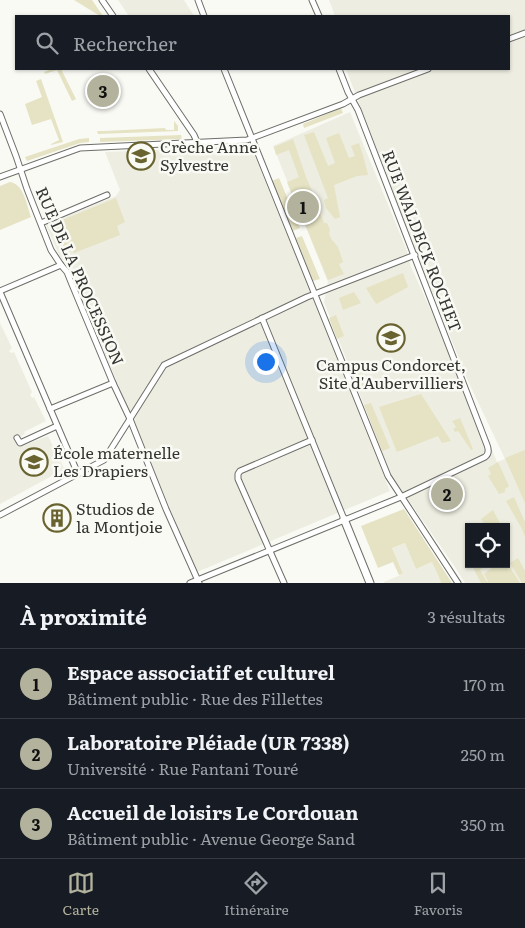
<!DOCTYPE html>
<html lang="fr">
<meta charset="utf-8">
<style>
body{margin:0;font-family:Literata,serif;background:#242831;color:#f1f3f6}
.controls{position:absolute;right:15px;bottom:15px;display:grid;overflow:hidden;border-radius:0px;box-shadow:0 1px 4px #0004}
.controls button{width:45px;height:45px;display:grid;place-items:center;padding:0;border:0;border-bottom:1px solid #363941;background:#171b24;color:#f1f3f6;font:25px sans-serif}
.you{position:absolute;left:265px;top:361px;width:18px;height:18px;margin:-12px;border:4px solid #fff;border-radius:50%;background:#1a73e8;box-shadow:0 0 0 8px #1a73e833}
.badge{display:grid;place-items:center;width:32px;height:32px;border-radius:50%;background:#b3b29c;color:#111;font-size:16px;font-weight:700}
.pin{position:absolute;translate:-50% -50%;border:2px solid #fff;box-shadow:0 1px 5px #0006}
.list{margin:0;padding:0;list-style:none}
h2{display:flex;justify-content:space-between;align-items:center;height:65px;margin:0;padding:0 20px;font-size:21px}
h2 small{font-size:16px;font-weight:400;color:#9ea1a6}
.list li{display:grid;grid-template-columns:32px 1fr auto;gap:15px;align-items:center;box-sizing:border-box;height:70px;padding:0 20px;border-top:1px solid #363941}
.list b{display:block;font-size:19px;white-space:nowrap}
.list p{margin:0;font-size:16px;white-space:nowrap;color:#9ea1a6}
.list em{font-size:16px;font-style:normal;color:#9ea1a6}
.icon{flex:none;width:28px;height:28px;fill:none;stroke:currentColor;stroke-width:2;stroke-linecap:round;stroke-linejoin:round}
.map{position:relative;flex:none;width:525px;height:583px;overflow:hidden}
.search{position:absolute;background:#171b24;box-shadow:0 1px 4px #0004;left:15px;right:15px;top:15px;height:55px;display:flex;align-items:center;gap:12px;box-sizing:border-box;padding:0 18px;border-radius:0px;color:#9ea1a6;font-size:19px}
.sheet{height:275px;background:#171b24}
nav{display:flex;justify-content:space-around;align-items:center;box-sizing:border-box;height:70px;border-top:1px solid #363941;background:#171b24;font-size:14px;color:#9ea1a6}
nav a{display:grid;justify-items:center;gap:2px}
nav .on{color:#b3b29c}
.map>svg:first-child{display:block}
.built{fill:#eeede1;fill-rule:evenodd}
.green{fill:#e5e3c3}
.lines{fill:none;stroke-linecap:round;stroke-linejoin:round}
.minor-casing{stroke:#6d6d69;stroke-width:7}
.tertiary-casing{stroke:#6d6d69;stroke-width:9}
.minor{stroke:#fff;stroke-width:5}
.tertiary{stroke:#fff;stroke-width:7}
.labels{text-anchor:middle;stroke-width:5;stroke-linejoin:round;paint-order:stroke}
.poi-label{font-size:16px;fill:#343432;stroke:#fafaf5;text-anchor:start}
.street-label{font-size:16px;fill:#343432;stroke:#fafaf5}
</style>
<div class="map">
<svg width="525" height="583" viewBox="0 0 525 583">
<rect width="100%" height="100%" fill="#fafaf5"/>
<g class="built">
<path d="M118,0H184L194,16H129Z"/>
<path d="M329,0H525V583H465L455,567L391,475L324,302L328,282L273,146L350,112L407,251L411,267L460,374L497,462L505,459L468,381L406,226L346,69H509V16H335ZM469,527H506V564H469Z"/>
<path d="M251,146L390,491L197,572L127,407L71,271L59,255L46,225L116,196L120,190L105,152Z"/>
<path d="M0,323L12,348L9,351L11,353L14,352L32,392L30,395L32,398L34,397L46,421L24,432L25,434L14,439L19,447L48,436L64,468L62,469L63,470L0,504Z"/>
<path d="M405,543L416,569L432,562L441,582L438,583H384V582L403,574L392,548Z"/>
</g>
<g class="green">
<path d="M74,0H92L103,16H100Z"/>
<path d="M51,69H61L76,99L72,101L57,70L45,74L44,72Z"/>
<path d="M41,79L63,142L51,145V144L59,140L51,119L32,125L25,104L42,97L36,81Z"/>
<path d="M341,108L343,113L304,128L303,124Z"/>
<path d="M174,121L178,126V131L98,134L97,131H104L165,128L166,130H174Z"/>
<path d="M314,132L328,166L335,163L326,138L339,133L349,158L355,156L351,146L359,143L364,159L368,175L357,176L334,185L340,217L335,219L326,208L324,200L328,198L304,135Z"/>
<path d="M181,135L182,139L100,142V138Z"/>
<path d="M89,138V142L80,143L27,161L25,157L79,139Z"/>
<path d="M293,139L306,177L316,200L308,203L304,190L292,195L287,182L299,177L289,150L276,155L274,147Z"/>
<path d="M279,178L300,228L293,231L272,181Z"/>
<path d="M10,182C24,184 27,206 31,217L0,230V186Z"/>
<path d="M116,198L125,222L117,226L120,235L74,253L72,248L67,249L63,245L57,244L50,225Z"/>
<path d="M317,206L324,223H327L330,230L329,234L332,240L338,247L343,262L339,264L344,274L328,280L305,224L316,219L311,209Z"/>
<path d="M302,236L320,279L313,281L296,238Z"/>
<path d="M403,273L408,287L376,304L366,288Z"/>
<path d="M354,292L361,303L343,310L339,298Z"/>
<path d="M336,315L344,336L337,339L329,318Z"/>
<path d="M354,361L365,387L358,390L347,364Z"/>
<path d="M446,378L449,386L433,392L427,383Z"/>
<path d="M421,394L451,441L442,443L438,436L397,452L379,407Z"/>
<path d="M371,403L390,448L382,451L364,405Z"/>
<path d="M460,418L473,449L471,450L458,431L455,432L453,429L456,427L452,421Z"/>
<path d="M525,450V503L505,458Z"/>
<path d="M498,462L509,486L505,489V492L499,494L488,476L491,474L488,468Z"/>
<path d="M514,497L525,522V537L522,529L506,501Z"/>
<path d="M404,509L452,583H438L441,582L432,562L416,569L405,543L392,548L403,574L399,575L393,562L378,568L361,526Z"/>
<path d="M493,510L502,527H486L481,519Z"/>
<path d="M518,558L525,571V583H522L510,563Z"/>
<path d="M506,561L520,583H481L471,564H489L480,570L487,582L488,581L484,574L497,564H506Z"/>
</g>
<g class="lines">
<g class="minor-casing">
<g id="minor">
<path d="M102,0L113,16"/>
<path d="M198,0L204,16"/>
<path d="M312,0L319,16"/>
<path d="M509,39L525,33"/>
<path d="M149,69L194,135L197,142"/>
<path d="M224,69L388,476L458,583"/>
<path d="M0,114L16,156L27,189L51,250L61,265L67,272L71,282L113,383L130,419L166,509L199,583"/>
<path d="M0,177L80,148L247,140L343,104L359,95L428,69"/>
<path d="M41,223L107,195"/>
<path d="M0,291L61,265"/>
<path d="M0,292L78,474"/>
<path d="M262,318L344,519"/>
<path d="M50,409L113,383"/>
<path d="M17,438L20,443L57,426"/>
<path d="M0,515L104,460L164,365L307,297L415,255"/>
<path d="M190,583L401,497L485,457C489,454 489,450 487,445L358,110L348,92L339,69"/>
<path d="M284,583L238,479V474L240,471L312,440"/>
</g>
</g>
<g class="tertiary-casing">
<path id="tertiary" d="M344,519L370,583"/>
</g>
<use href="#minor" class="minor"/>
<use href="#tertiary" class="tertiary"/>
</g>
<defs>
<g id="school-ring" transform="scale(1.4375)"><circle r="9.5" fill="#fafaf5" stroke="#68632f" stroke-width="1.5"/><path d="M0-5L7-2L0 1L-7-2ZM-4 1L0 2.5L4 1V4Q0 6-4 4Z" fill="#68632f"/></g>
<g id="university-ring" transform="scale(1.4375)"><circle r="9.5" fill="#fafaf5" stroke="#68632f" stroke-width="1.5"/><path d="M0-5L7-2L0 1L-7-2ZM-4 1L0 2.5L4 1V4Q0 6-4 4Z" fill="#68632f"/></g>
<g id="building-ring" transform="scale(1.4375)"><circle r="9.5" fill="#fafaf5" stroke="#68632f" stroke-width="1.5"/><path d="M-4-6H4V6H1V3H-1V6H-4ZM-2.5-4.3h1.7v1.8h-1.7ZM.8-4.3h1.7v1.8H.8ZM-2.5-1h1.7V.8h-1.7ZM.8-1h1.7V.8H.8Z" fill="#68632f"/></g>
</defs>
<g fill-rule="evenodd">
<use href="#school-ring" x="141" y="156"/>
<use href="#university-ring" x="391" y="338"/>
<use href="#school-ring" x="34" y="462"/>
<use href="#building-ring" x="57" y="518"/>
</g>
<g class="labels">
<g class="poi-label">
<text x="160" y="153">Crèche Anne<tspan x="160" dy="18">Sylvestre</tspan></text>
<text x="391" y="371" text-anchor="middle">Campus Condorcet,<tspan x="391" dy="18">Site d'Aubervilliers</tspan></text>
<text x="53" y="459">École maternelle<tspan x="53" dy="18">Les Drapiers</tspan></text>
<text x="76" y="515">Studios de<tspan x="76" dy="18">la Montjoie</tspan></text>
</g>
<g class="street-label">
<text transform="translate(422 241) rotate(69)" y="6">RUE WALDECK ROCHET</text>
<text transform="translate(80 276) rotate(66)" y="6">RUE DE LA PROCESSION</text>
</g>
</g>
</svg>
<div class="controls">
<button><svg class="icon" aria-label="locate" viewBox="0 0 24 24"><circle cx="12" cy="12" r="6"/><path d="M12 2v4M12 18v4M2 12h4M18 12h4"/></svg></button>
</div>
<div class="you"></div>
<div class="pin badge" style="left:303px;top:207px">1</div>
<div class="pin badge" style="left:447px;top:494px">2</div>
<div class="pin badge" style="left:103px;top:91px">3</div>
<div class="search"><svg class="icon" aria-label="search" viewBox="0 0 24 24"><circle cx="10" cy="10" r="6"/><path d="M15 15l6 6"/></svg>Rechercher</div>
</div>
<section class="sheet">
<h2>À proximité<small>3 résultats</small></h2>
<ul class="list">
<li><span class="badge">1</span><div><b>Espace associatif et culturel</b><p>Bâtiment public · Rue des Fillettes</p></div><em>170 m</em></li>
<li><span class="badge">2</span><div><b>Laboratoire Pléiade (UR 7338)</b><p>Université · Rue Fantani Touré</p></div><em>250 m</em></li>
<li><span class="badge">3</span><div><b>Accueil de loisirs Le Cordouan</b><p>Bâtiment public · Avenue George Sand</p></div><em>350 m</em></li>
</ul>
</section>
<nav>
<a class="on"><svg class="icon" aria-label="map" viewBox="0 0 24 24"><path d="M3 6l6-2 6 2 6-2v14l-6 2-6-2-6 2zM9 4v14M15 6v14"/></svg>Carte</a>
<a><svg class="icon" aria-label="directions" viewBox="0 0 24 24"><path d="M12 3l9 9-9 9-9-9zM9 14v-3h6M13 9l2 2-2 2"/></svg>Itinéraire</a>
<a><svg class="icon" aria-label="saved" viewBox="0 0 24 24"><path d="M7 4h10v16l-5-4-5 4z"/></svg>Favoris</a>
</nav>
